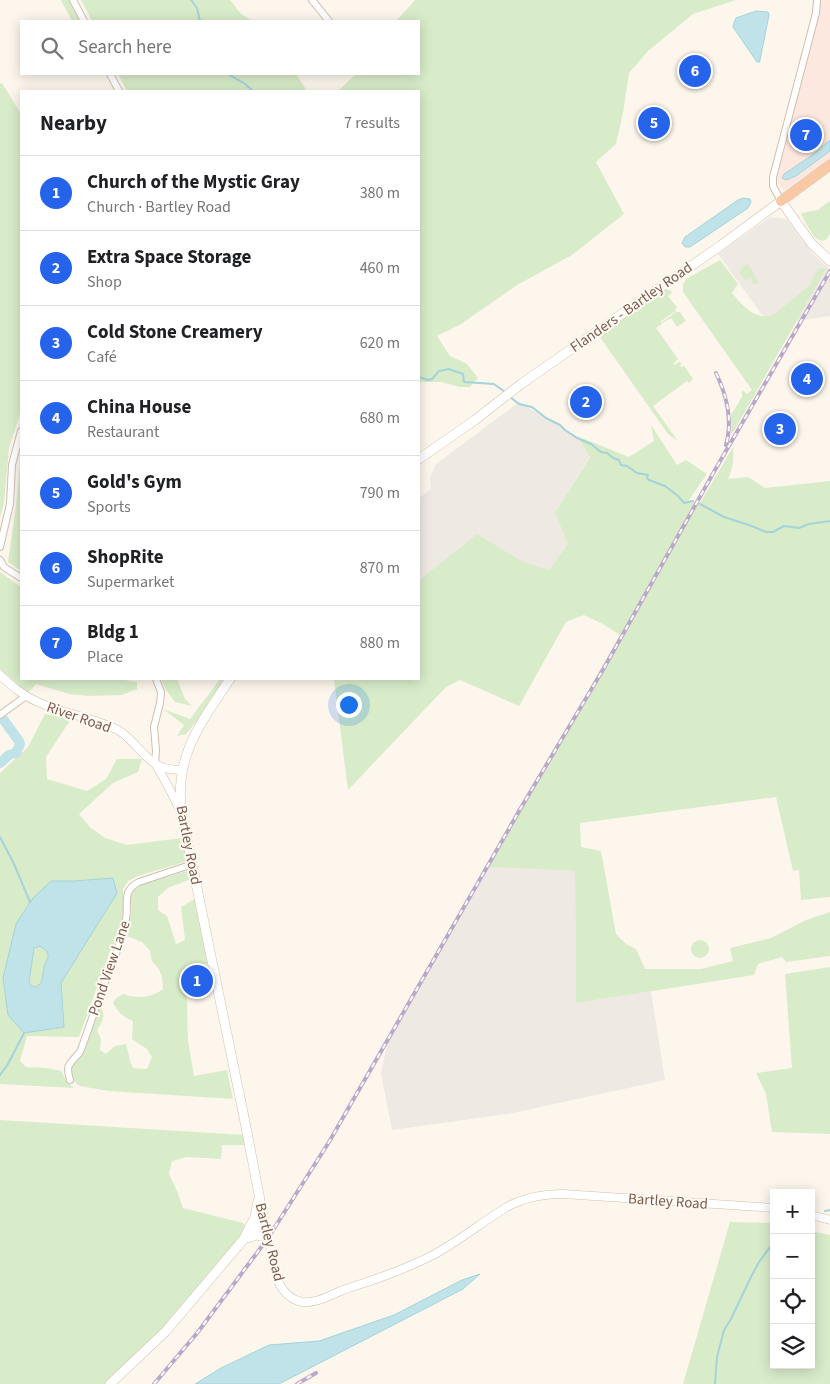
<!DOCTYPE html>
<meta charset="utf-8">
<style>
body{margin:0;font-family:"Source Sans 3",sans-serif;background:#f6f6f6;color:#202124}
.controls{position:absolute;right:15px;bottom:15px;display:grid;overflow:hidden;border-radius:0px;box-shadow:0 2px 12px #0003}
.controls button{width:45px;height:45px;display:grid;place-items:center;padding:0;border:0;border-bottom:1px solid #e0e0e0;background:#fff;color:#202124;font:25px sans-serif}
.you{position:absolute;left:348px;top:704px;width:18px;height:18px;margin:-12px;border:4px solid #fff;border-radius:50%;background:#1a73e8;box-shadow:0 0 0 8px #1a73e833}
.badge{display:grid;place-items:center;width:32px;height:32px;border-radius:50%;background:#2563eb;color:#fff;font-size:16px;font-weight:700}
.pin{position:absolute;translate:-50% -50%;border:2px solid #fff;box-shadow:0 1px 5px #0006}
.list{margin:0;padding:0;list-style:none}
h2{display:flex;justify-content:space-between;align-items:center;height:65px;margin:0;padding:0 20px;font-size:21px}
h2 small{font-size:16px;font-weight:400;color:#757577}
.list li{display:grid;grid-template-columns:32px 1fr auto;gap:15px;align-items:center;box-sizing:border-box;height:75px;padding:0 20px;border-top:1px solid #e0e0e0}
.list b{display:block;font-size:19px;white-space:nowrap}
.list p{margin:0;font-size:16px;white-space:nowrap;color:#757577}
.list em{font-size:16px;font-style:normal;color:#757577}
.icon{flex:none;width:28px;height:28px;fill:none;stroke:currentColor;stroke-width:2;stroke-linecap:round;stroke-linejoin:round}
.map{position:relative;flex:none;width:830px;height:1384px;overflow:hidden}
.search{position:absolute;background:#fff;box-shadow:0 2px 12px #0003;left:20px;top:20px;width:400px;height:55px;display:flex;align-items:center;gap:12px;box-sizing:border-box;padding:0 18px;border-radius:0px;color:#757577;font-size:19px}
.panel{position:absolute;background:#fff;box-shadow:0 2px 12px #0003;left:20px;top:90px;width:400px;height:590px;border-radius:0px}
.map>svg:first-child{display:block}
.commercial{fill:#fde8e0}
.industrial{fill:#efe9e4}
.green{fill:#d8ecc9}
.water{fill:#bfe3e8;stroke:#a5d3da;fill-rule:evenodd}
.lines{fill:none;stroke-linecap:round;stroke-linejoin:round}
.stream{stroke:#a5d3da;stroke-width:2}
.river{stroke:#bfe3e8;stroke-width:10}
.minor-casing{stroke:#d1beb0;stroke-width:8}
.tertiary-casing{stroke:#d1beb0;stroke-width:9}
.secondary-casing{stroke:#d6c0b0;stroke-width:10}
.trunk-casing{stroke:#dad1cd;stroke-width:11}
.minor{stroke:#fff;stroke-width:6}
.tertiary{stroke:#fff;stroke-width:8}
.secondary{stroke:#fff;stroke-width:9}
.trunk{stroke:#f9c8a4;stroke-width:10}
.rail-casing{stroke:#b9a8c9;stroke-width:4}
.rail{stroke:#fffaf3;stroke-width:2;stroke-dasharray:5.5;stroke-linecap:butt}
.labels{text-anchor:middle;stroke-width:4;stroke-linejoin:round;paint-order:stroke}
.street-label{font-size:15px;fill:#7a5c4d;stroke:#fffaf3}
</style>
<div class="map">
<svg width="830" height="1384" viewBox="0 0 830 1384">
<rect width="100%" height="100%" fill="#fdf6ec"/>
<path class="commercial" d="M814,0H830V159L783,191L776,178L817,20L818,6L813,5Z"/>
<g class="industrial">
<path d="M770,217L787,219L801,239L816,257L830,269V316L797,321L783,344L718,254Z"/>
<path d="M519,402L577,436L590,456L555,513L569,545L549,570L522,561L477,534L419,580V498L431,489L430,478L436,464Z"/>
<path d="M488,867L575,871L576,1003L651,991L665,1080L513,1113L392,1130L381,1073L389,1036Z"/>
</g>
<g class="green">
<path d="M61,0H69L80,21H72Z"/>
<path d="M81,0H230L241,14L253,21H92Z"/>
<path d="M415,0H736L693,14L648,51L629,73L623,113L616,144L596,162L624,214L572,255L517,285L461,324L437,336L450,356L467,364L478,378L470,387H460L441,382H419V91H338L356,74H419V21H396Z"/>
<path d="M118,74H296L307,91H127Z"/>
<path d="M2,83L21,114V410L9,448L4,503L0,517V84Z"/>
<path d="M830,201V234L826,240C822,241 820,241 817,239C812,235 803,219 801,213L819,210L821,207Z"/>
<path d="M720,260L738,284L732,293C742,305 755,321 773,315L809,286L818,268L826,269L734,431L731,433V415L742,397V390L747,394L752,390L683,292V285L686,279Z"/>
<path d="M748,264L759,282L754,285L750,278L745,281L740,273V269Z"/>
<path d="M665,290H670L672,293L668,296L677,307L675,309L676,311L661,321L662,324L656,328L678,359L673,364L674,365L679,362L682,364L680,365L681,367L684,366L693,379L689,383L687,381L653,406L678,441L668,434L600,337L602,333Z"/>
<path d="M676,312H680L686,321L677,327L671,318L663,323L662,322Z"/>
<path d="M651,425L677,465L686,460L707,474L689,500L700,503L733,447C734,460 733,468 728,479L748,477L765,488L830,481V897L801,900L799,870L793,871L776,797L580,823L581,847L601,851L616,934L626,944L636,949L645,969H701L733,961L730,948L771,938L806,920L830,912V956L786,962L782,957L758,964L754,975L576,1003L575,871L488,867L620,635L603,624L584,615L566,622L519,706L460,680L446,687L348,790L334,679H419V580L477,534L522,561L549,570L568,544L555,513L590,457L577,436L629,457L654,441Z"/>
<path d="M21,456V571L8,562L16,505Z"/>
<path d="M0,572L21,587V679H119L137,682V689L122,695L89,696L69,694L36,684L28,693L0,669Z"/>
<path d="M161,679H177L185,699L192,706L175,702L166,690Z"/>
<path d="M220,679H225L196,722L186,734L177,736L184,725L163,709L190,719Z"/>
<path d="M45,714L71,719L46,757L47,779L87,791L106,779L117,759H142L138,772L113,783L79,814L90,827L105,838L127,845L182,838L187,855L188,861L138,876L128,881L123,889V914L119,934L110,952L79,1037L27,1036L20,1061L26,1067L46,1068L61,1071L67,1082L74,1088L0,1084V773L28,747Z"/>
<path d="M190,870L191,879L168,888L158,897V910L167,916L176,944L185,940L181,907L195,899L208,963L182,971L187,1000L188,1041L194,1076L227,1070L233,1099L109,1091L80,1086L75,1082L70,1071L72,1067L82,1054L99,1004C106,1016 104,1019 97,1030L101,1040L100,1050L106,1054L115,1046L126,1044L130,1061L133,1068L147,1069L152,1057L147,1049L132,1039L133,1021C123,1017 118,1012 113,1003L116,998L123,994C137,999 151,998 163,989L162,976L158,968L152,961L150,951L142,942L127,936C126,927 131,919 131,910C131,904 129,899 130,893L140,885Z"/>
<circle cx="700" cy="949" r="9"/>
<path d="M830,967V1134L772,1132L766,1094L756,1073L792,1068L785,974Z"/>
<path d="M0,1120L244,1135L245,1145H222L221,1159L187,1157L172,1161L169,1174L177,1191L183,1208L243,1223L246,1227L240,1241L164,1329L105,1384H0Z"/>
<path d="M730,1222L774,1223V1365H811V1231L830,1235V1384H683Z"/>
</g>
<g class="water">
<path d="M756,11L768,12L769,15L760,60V62H757L733,27L734,23L736,18Z"/>
<path d="M830,140V151L796,176L786,180L782,178L784,174L811,156Z"/>
<path d="M743,198L750,199L751,202L748,208L690,247H685L682,243L685,237L738,200Z"/>
<path d="M113,878L117,893L61,983L64,1027L24,1033L8,1015L3,978L16,924L32,899L51,881H74ZM40,946C52,954 48,956 44,967C43,972 43,978 41,983L36,987L32,986L30,984L29,982L34,948Z"/>
<path d="M480,1274L463,1289L279,1384H195L221,1368L269,1345L319,1341L394,1315L462,1280Z"/>
</g>
<g class="lines">
<g class="stream">
<path d="M191,0L197,8L200,21"/>
<path d="M228,74L245,84L253,91"/>
<path d="M419,377L428,380L432,379L439,371L449,369L463,374L464,382L494,384L505,392"/>
<path d="M510,397L519,404L532,407L546,418L560,425L565,430L577,438L591,444L601,452L607,453L613,458L619,460L621,465L627,466L637,473L648,475L647,478L649,480L665,486L678,496L684,503L693,501"/>
<path d="M700,504L724,517L749,525L766,532H773L784,526L799,528L809,524L830,521"/>
<path d="M0,837L14,864L30,902"/>
<path d="M0,1075L8,1064L24,1033"/>
<path d="M825,1211L830,1210"/>
<path d="M715,1384L717,1357L724,1330L731,1319L751,1277L759,1262L774,1242"/>
</g>
<path class="river" d="M0,763L9,755L16,753L20,744L19,741L3,719"/>
<g class="minor-casing">
<g id="minor">
<path d="M73,0L84,21"/>
<path d="M312,0L329,21"/>
<path d="M110,74L119,91"/>
<path d="M781,201L773,186V177L816,13L817,0"/>
<path d="M0,547L10,504L12,465L21,431"/>
<path d="M0,560L4,567L21,578"/>
<path d="M0,715L26,696"/>
<path d="M155,763L156,751L154,727L160,703L161,692L156,679"/>
<path d="M70,1080C65,1064 70,1064 80,1052C89,1029 96,1005 105,982C112,962 123,941 126,919C129,904 121,891 139,882L193,864"/>
</g>
</g>
<g class="tertiary-casing">
<g id="tertiary">
<path d="M0,675C12,686 23,696 38,702C63,714 93,717 118,730C134,739 144,759 159,766C166,769 174,770 182,770"/>
<path d="M155,763L168,786L181,812"/>
<path d="M811,1215L830,1220"/>
<path d="M264,1221L279,1283C284,1293 292,1300 302,1302C315,1304 331,1295 343,1290C373,1280 404,1270 433,1255C459,1241 482,1222 507,1207C525,1197 543,1194 563,1194L774,1208"/>
</g>
</g>
<g class="secondary-casing">
<g id="secondary">
<path d="M419,459L475,420L521,384L720,246L781,201L811,243L830,261"/>
<path d="M245,1236L255,1217L258,1201"/>
<path d="M248,1238L256,1235L268,1238"/>
<path d="M110,1384L166,1331L243,1240L264,1221L245,1122L182,815C173,758 200,724 230,679"/>
</g>
</g>
<g class="trunk-casing">
<path id="trunk" d="M781,201L830,165"/>
</g>
<use href="#minor" class="minor"/>
<use href="#tertiary" class="tertiary"/>
<use href="#secondary" class="secondary"/>
<use href="#trunk" class="trunk"/>
<g class="rail-casing">
<g id="rail">
<path d="M716,373C727,396 733,420 726,445"/>
<path d="M154,1384L198,1332L268,1238L329,1142L522,806L604,668L715,470L830,271"/>
<path d="M297,1384L316,1373"/>
</g>
</g>
<use href="#rail" class="rail"/>
</g>
<g class="labels">
<g class="street-label">
<text transform="translate(631 307) rotate(-35)" y="5">Flanders - Bartley Road</text>
<text transform="translate(79 717) rotate(19)" y="5">River Road</text>
<text transform="translate(189 845) rotate(79)" y="5">Bartley Road</text>
<text transform="translate(109 968) rotate(-71)" y="5">Pond View Lane</text>
<text transform="translate(668 1201) rotate(4)" y="5">Bartley Road</text>
<text transform="translate(270 1242) rotate(76)" y="5">Bartley Road</text>
</g>
</g>
</svg>
<div class="controls">
<button>+</button>
<button>−</button>
<button><svg class="icon" aria-label="locate" viewBox="0 0 24 24"><circle cx="12" cy="12" r="6"/><path d="M12 2v4M12 18v4M2 12h4M18 12h4"/></svg></button>
<button><svg class="icon" aria-label="layers" viewBox="0 0 24 24"><path d="M12 4l9 5-9 5-9-5zM3 14l9 5 9-5"/></svg></button>
</div>
<div class="you"></div>
<div class="pin badge" style="left:197px;top:981px">1</div>
<div class="pin badge" style="left:586px;top:402px">2</div>
<div class="pin badge" style="left:780px;top:429px">3</div>
<div class="pin badge" style="left:807px;top:379px">4</div>
<div class="pin badge" style="left:654px;top:123px">5</div>
<div class="pin badge" style="left:695px;top:71px">6</div>
<div class="pin badge" style="left:806px;top:135px">7</div>
<div class="search"><svg class="icon" aria-label="search" viewBox="0 0 24 24"><circle cx="10" cy="10" r="6"/><path d="M15 15l6 6"/></svg>Search here</div>
<section class="panel">
<h2>Nearby<small>7 results</small></h2>
<ul class="list">
<li><span class="badge">1</span><div><b>Church of the Mystic Gray</b><p>Church · Bartley Road</p></div><em>380 m</em></li>
<li><span class="badge">2</span><div><b>Extra Space Storage</b><p>Shop</p></div><em>460 m</em></li>
<li><span class="badge">3</span><div><b>Cold Stone Creamery</b><p>Café</p></div><em>620 m</em></li>
<li><span class="badge">4</span><div><b>China House</b><p>Restaurant</p></div><em>680 m</em></li>
<li><span class="badge">5</span><div><b>Gold's Gym</b><p>Sports</p></div><em>790 m</em></li>
<li><span class="badge">6</span><div><b>ShopRite</b><p>Supermarket</p></div><em>870 m</em></li>
<li><span class="badge">7</span><div><b>Bldg 1</b><p>Place</p></div><em>880 m</em></li>
</ul>
</section>
</div>
